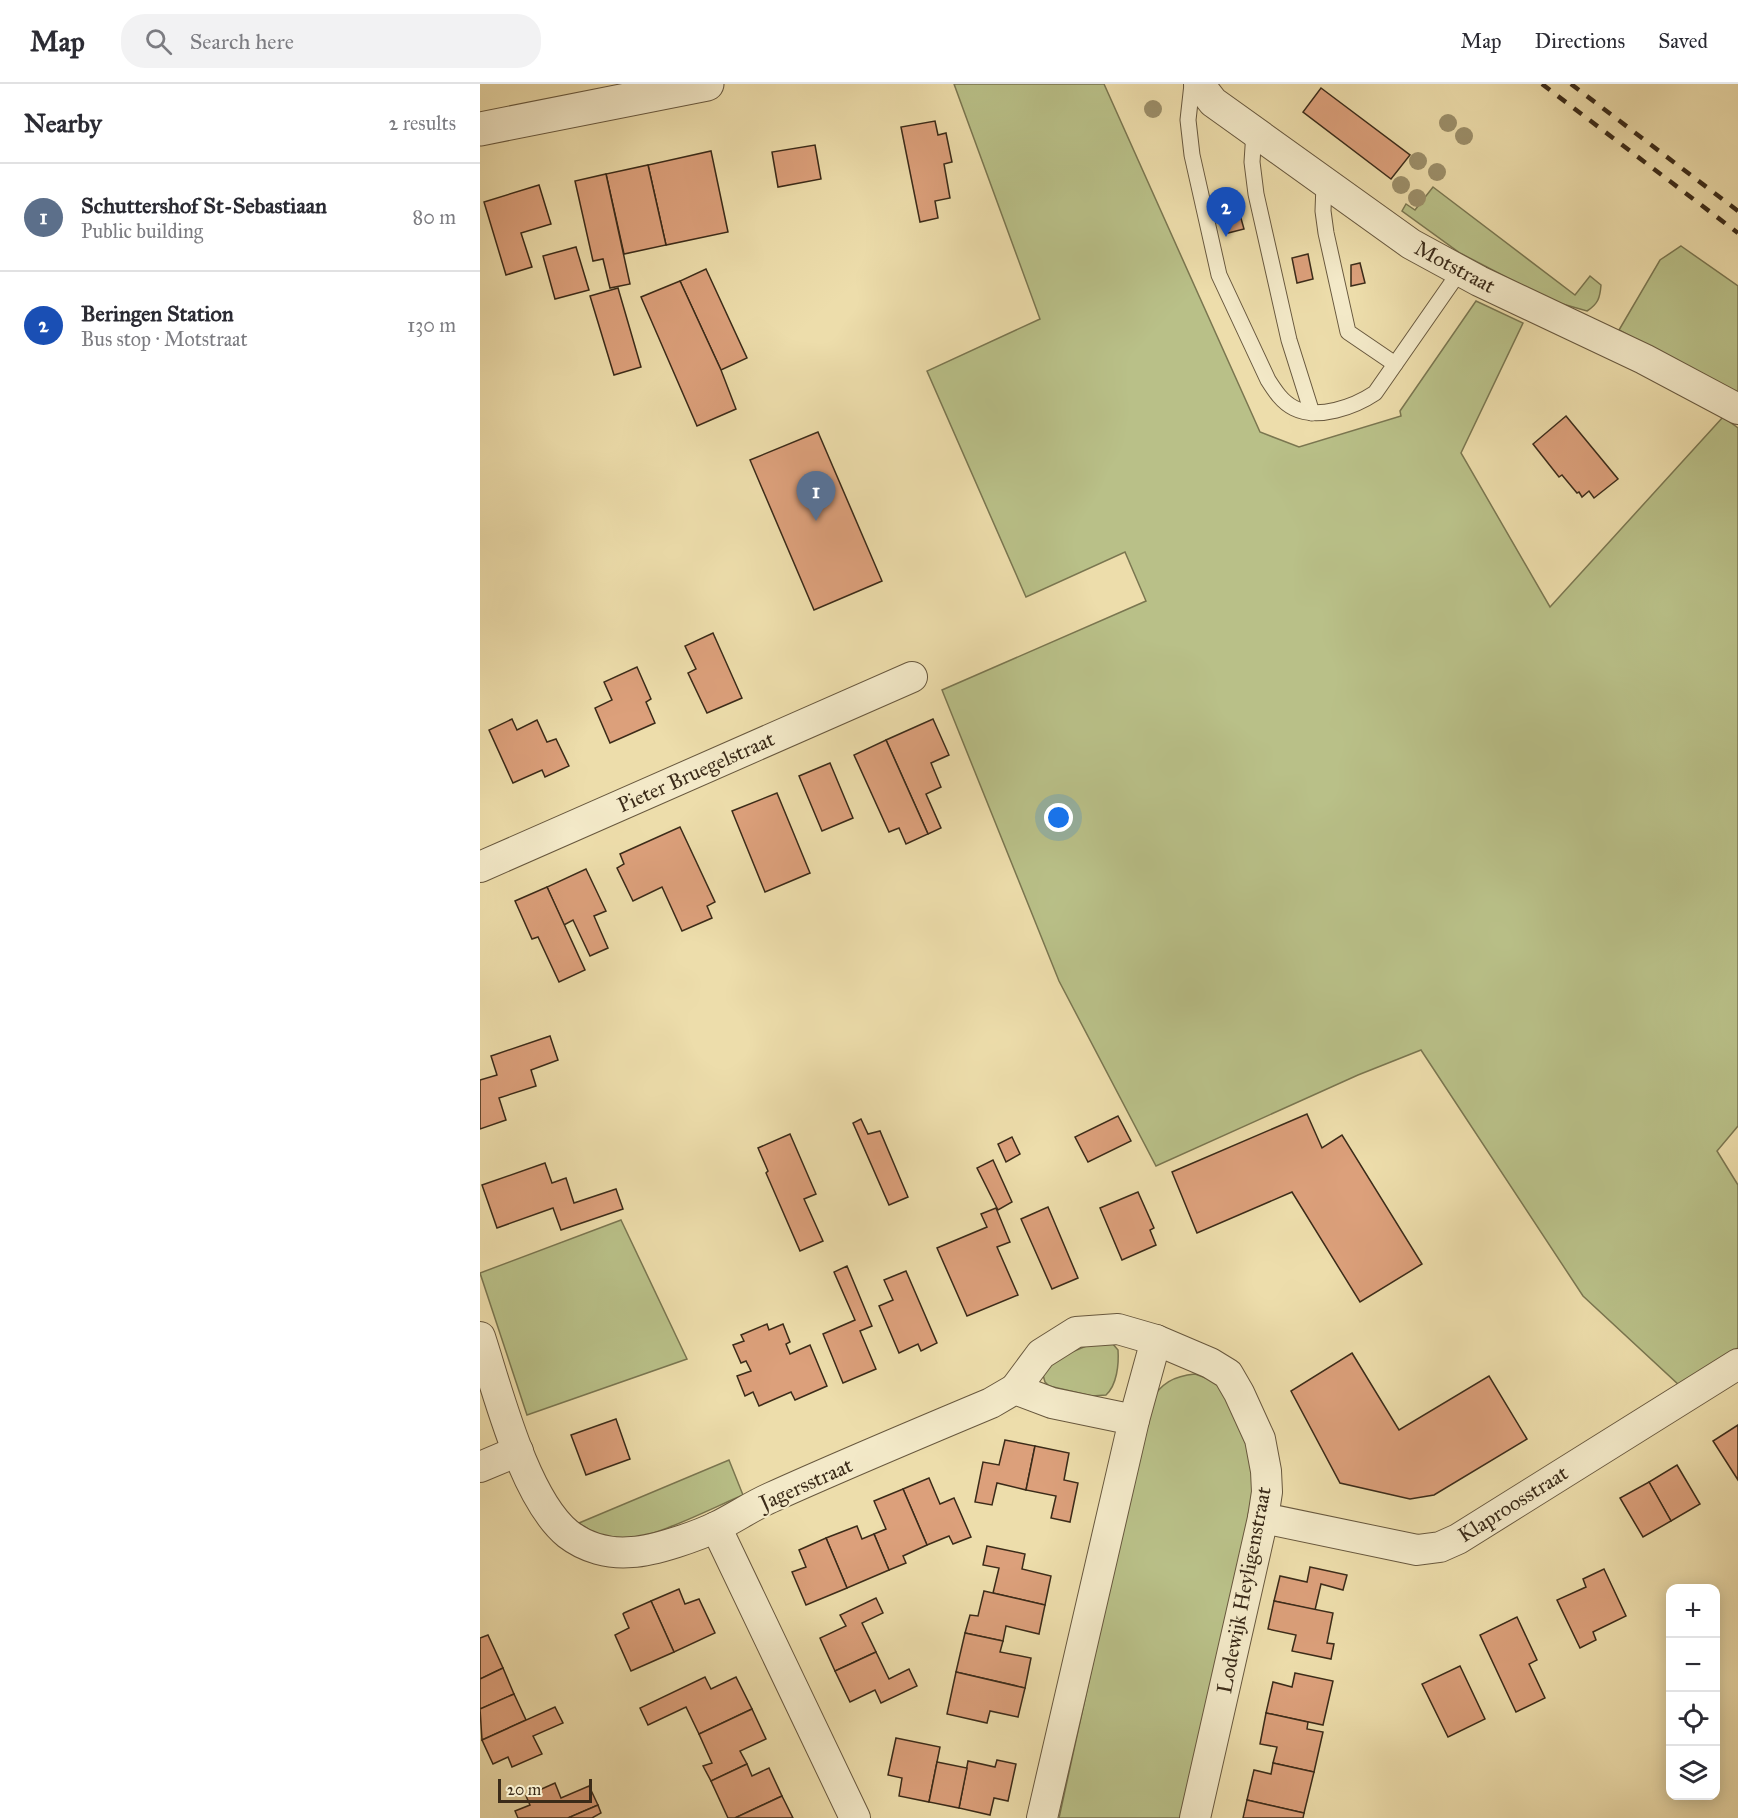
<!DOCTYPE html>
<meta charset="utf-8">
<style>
body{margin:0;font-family:"IM FELL Great Primer",serif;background:#f2f2f3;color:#2b2b33}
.controls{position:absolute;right:18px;bottom:18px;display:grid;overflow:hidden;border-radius:12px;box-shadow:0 3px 15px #0003}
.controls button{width:54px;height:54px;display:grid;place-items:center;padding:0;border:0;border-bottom:2px solid #e1e1e2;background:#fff;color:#2b2b33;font:30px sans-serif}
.scale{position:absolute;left:18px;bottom:15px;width:94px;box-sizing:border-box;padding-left:6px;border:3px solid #3b2b19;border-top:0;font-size:16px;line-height:21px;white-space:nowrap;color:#3b2b19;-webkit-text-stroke:4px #f3e9c8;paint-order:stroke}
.you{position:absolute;left:579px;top:734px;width:21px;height:21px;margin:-15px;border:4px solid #fff;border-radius:50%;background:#1a73e8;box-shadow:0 0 0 9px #1a73e833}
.badge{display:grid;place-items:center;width:39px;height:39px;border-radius:50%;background:#db2777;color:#fff;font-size:20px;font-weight:700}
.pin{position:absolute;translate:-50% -50px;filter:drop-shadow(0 2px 3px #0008)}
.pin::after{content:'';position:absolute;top:32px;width:21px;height:18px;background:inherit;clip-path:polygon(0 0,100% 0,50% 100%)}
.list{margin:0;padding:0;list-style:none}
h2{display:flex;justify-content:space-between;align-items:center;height:78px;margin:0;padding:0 24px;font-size:26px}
h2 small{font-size:20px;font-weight:400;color:#7c7c81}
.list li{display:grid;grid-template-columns:39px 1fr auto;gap:18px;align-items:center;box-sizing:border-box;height:108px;padding:0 24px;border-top:2px solid #e1e1e2}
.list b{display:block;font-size:22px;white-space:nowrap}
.list p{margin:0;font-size:20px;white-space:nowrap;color:#7c7c81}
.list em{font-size:20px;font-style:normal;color:#7c7c81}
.icon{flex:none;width:33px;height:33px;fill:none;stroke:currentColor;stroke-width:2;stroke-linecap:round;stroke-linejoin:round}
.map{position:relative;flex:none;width:1258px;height:1734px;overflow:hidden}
header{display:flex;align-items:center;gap:36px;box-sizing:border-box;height:84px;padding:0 30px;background:#fff;border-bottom:2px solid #e1e1e2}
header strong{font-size:28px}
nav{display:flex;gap:33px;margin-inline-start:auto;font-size:21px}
.search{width:420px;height:54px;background:#f2f2f3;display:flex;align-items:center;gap:15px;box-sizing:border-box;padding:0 21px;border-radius:24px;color:#7c7c81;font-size:22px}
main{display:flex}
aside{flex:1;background:#fff}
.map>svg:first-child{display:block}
.green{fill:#b9c088;stroke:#7a7650;stroke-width:1.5}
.building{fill:#dca07b;stroke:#3b2b19;stroke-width:1.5}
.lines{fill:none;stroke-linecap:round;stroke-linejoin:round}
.service-casing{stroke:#68583e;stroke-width:17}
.minor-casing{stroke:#68583e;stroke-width:32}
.tertiary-casing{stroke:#68583e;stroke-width:35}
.service{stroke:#f3e9c8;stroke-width:15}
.minor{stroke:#f3e9c8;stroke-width:30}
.tertiary{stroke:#f3e9c8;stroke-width:33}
.rail{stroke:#3b2b19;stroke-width:4.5;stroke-dasharray:10 10;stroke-linecap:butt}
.tree{fill:#9c8f6a}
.labels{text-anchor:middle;stroke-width:4.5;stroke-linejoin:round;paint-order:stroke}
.street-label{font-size:21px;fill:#3b2b19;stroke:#f3e9c8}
</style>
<header>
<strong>Map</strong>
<div class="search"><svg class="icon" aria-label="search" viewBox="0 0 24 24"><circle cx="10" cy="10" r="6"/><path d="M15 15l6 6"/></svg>Search here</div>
<nav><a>Map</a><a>Directions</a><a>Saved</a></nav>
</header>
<main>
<aside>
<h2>Nearby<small>2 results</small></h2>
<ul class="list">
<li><span class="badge" style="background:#5c6f8a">1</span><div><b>Schuttershof St-Sebastiaan</b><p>Public building</p></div><em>80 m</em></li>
<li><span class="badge" style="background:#1a4fb4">2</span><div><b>Beringen Station</b><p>Bus stop · Motstraat</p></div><em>130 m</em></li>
</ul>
</aside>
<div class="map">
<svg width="1258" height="1734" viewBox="0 0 1258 1734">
<rect width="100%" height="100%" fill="#edddab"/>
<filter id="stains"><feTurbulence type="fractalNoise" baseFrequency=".00333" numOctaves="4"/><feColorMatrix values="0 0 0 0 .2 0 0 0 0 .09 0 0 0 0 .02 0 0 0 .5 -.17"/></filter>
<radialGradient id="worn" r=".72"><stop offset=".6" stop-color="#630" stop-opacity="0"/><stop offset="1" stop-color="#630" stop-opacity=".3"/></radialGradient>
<g class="green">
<path d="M474,0H624L780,348L819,363L921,332L920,327L996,217L1043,239L981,369L1070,523L1243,333L1258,344V1042L1237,1067L1258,1101V1264L1199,1301L1103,1212L941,966L878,991L676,1082L579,897L462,606L666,517L645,468L546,513L447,287L560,235Z"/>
<path d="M953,103L1095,211L1110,192L1121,201C1120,214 1118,220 1107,227L1072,217L980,169L922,127L926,120L935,126Z"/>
<path d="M1201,162L1258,202V312L1139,246L1180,176Z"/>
<path d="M141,1136L207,1275L47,1331L0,1189Z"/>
<path d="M621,1256L632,1259L638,1266C639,1280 637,1301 626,1311L612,1312L569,1302L565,1298L563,1291L577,1274Z"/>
<path d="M715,1290L737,1298L774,1367L773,1415L702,1734H579L670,1318C681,1299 694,1292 715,1290Z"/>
<path d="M249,1376L263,1411C234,1423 171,1456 142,1455C127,1455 111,1448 99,1439Z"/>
</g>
<g class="building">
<path d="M841,4L930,71L911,95L823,28Z"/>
<path d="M455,37L458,51L466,49L472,78L464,80L470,114L455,117L458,134L440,138L421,43Z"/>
<path d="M335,61L341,95L298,103L292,68Z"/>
<path d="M231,67L248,148L186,161L168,81Z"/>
<path d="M168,81L186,161L144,170L126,90Z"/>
<path d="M126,90L150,200L130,204L123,175L113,177L95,97Z"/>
<path d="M59,101L71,140L41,149L52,183L26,191L4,118Z"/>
<path d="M757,120L764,145L748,149L741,124Z"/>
<path d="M96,163L109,206L75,215L63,172Z"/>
<path d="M828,170L833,195L817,199L812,174Z"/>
<path d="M880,179L885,199L871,202V181Z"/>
<path d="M226,185L267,274L241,286L200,197Z"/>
<path d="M200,197L241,286L256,325L217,342L161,213Z"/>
<path d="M138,204L161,283L134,291L110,212Z"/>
<path d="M1086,332L1138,395L1114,414L1109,407L1102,413L1099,408L1097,409L1082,391L1079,393L1053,360Z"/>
<path d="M338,348L402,497L334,526L270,376Z"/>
<path d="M233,549L262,614L227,629L208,589L216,585L205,562Z"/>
<path d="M157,583L171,615L166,618L175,639L130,659L115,624L132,616L124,598Z"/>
<path d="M32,635L37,646L57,636L67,658L76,655L89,682L65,693L62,686L33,699L9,646Z"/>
<path d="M453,635L469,671L451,679L461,703L446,710L461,744L448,750L406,656Z"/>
<path d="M406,656L448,750L426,760L419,744L409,748L374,671Z"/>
<path d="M350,679L373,734L342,747L319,692Z"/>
<path d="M297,709L330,789L285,808L252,727Z"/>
<path d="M200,743L235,818L227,822L232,834L202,847L182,803L153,817L137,784L144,780L140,770Z"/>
<path d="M106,785L126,827L114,832L128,864L110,872L93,836L84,841L67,803Z"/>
<path d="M67,803L105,886L79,898L58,853L52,855L35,817Z"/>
<path d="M70,952L78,976L51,986L56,1002L19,1014L26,1036L0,1045V996L17,991L11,972Z"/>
<path d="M827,1030L842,1064L862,1051L942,1180L880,1218L812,1108L717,1149L692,1088Z"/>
<path d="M638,1032L651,1057L608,1078L595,1053Z"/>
<path d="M381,1035L388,1050L400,1047L428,1113L409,1121L373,1039Z"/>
<path d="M310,1050L336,1110L324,1115L343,1157L320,1167L286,1089L288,1087L278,1064Z"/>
<path d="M532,1053L540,1070L526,1078L518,1060Z"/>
<path d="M513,1076L532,1118L518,1126L497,1084Z"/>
<path d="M65,1079L72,1099L86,1094L94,1119L136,1105L143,1125L81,1146L73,1124L17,1144L2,1101Z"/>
<path d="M658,1108L674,1144L670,1146L676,1161L642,1176L620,1124Z"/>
<path d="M568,1123L598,1194L572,1205L541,1135Z"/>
<path d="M516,1124L530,1158L517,1163L538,1211L487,1232L457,1164L507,1143L501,1130Z"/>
<path d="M367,1182L392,1242L380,1247L396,1285L363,1299L343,1250L375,1236L354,1188Z"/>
<path d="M426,1187L457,1259L441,1267L438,1260L419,1269L399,1222L413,1216L404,1196Z"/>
<path d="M287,1240L289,1246L303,1240L310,1258L306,1260L310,1270L330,1261L347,1302L315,1316L311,1308L279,1322L273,1308L265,1312L257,1292L271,1287L266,1277L261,1279L253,1261L264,1257L261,1251Z"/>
<path d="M872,1269L919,1346L1009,1292L1047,1355L954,1411L930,1415L860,1399L811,1307Z"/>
<path d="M136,1335L150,1375L106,1391L91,1351Z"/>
<path d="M1258,1341V1396L1233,1357Z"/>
<path d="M525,1356L555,1362L546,1406L517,1399L512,1421L495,1418L503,1378L519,1381Z"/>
<path d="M555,1362L589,1369L584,1396L598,1399L590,1438L571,1434L576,1412L546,1406Z"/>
<path d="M1197,1381L1220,1420L1191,1437L1169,1398Z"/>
<path d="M449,1394L460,1420L474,1414L491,1453L473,1460L469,1452L447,1461L423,1405Z"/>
<path d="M1169,1398L1191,1437L1163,1453L1140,1414Z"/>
<path d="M423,1405L447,1461L423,1472L426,1479L409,1486L394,1450L406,1445L394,1417Z"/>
<path d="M377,1442L382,1455L394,1450L409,1486L367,1504L346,1454Z"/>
<path d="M346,1454L367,1504L326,1521L312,1488L326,1483L319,1466Z"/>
<path d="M507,1462L545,1470L542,1485L571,1492L565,1521L513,1509L519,1484L503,1481Z"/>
<path d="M830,1483L867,1491L863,1506L841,1500L835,1526L794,1517L800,1492L827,1498Z"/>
<path d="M1124,1485L1146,1532L1113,1548L1116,1556L1100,1564L1077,1516L1106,1503L1103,1495Z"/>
<path d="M199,1505L205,1520L219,1515L235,1549L194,1568L171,1517Z"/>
<path d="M504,1507L565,1521L559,1550L526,1542L523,1557L485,1549L490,1531L498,1532Z"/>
<path d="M396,1514L403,1529L382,1539L396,1568L355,1587L340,1554L366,1542L360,1531Z"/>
<path d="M171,1517L194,1568L151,1587L135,1551L149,1544L143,1530L144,1529Z"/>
<path d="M794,1517L853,1529L847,1559L854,1560L851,1575L812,1567L816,1551L788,1545Z"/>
<path d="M1037,1533L1057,1576L1049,1580L1065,1614L1036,1628L1000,1551Z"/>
<path d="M485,1549L523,1557L520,1568L551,1574L545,1604L476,1588Z"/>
<path d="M8,1551L23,1584L0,1595V1554Z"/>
<path d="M396,1568L409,1595L429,1585L437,1602L401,1619L395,1606L370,1618L355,1587Z"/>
<path d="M980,1582L1005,1635L968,1653L942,1600Z"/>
<path d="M23,1584L34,1610L0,1625V1595Z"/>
<path d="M476,1588L545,1604L538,1633L510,1627L507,1639L467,1630Z"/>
<path d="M815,1589L853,1597L843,1641L786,1629L793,1598L812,1603Z"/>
<path d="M225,1593L231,1605L256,1593L272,1625L219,1650L206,1623L168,1641L160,1624Z"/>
<path d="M34,1610L46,1636L2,1656L0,1625Z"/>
<path d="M75,1623L83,1639L53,1652L62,1670L32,1683L28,1673L13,1680L2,1656Z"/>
<path d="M272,1625L286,1655L260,1667L267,1680L231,1697L223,1682L232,1679L219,1650Z"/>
<path d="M786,1629L828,1638L827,1645L843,1648L834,1688L793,1679L797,1663L780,1660Z"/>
<path d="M416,1654L460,1663L449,1718L419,1712L422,1694L408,1691Z"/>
<path d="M517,1676L536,1680L528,1717L514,1714L510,1731L479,1724L488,1677L515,1683Z"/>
<path d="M457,1678L487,1684L479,1724L449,1718Z"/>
<path d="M793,1679L834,1688L824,1729L767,1716L774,1686L791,1690Z"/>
<path d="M267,1680L272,1692L289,1684L302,1712L255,1734H248L231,1697Z"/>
<path d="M75,1699L81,1714L109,1702L118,1721L88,1734H38L35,1727L50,1721L46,1712Z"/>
<path d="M302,1712L313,1734H255Z"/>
<path d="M767,1716L824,1729L823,1734H763Z"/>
<path d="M118,1721L121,1729L112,1734H88Z"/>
</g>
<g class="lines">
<g class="service-casing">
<g id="service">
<path d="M712,0L708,36L712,71L739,191L788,296C795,307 802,318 814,324C838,336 874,323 895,309L980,187"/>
<path d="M774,48L772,78L776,110L809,256L832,329"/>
<path d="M844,100L843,127L846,149L868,248L915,280"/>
</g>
</g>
<g class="minor-casing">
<g id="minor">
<path d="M719,0L733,18L931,160L999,197L1164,275L1258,325"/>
<path d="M0,783L432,593"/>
<path d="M0,1253C18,1308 44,1414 88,1450C106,1464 129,1470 152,1468C174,1467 218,1452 238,1442C256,1433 272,1422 290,1414C363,1381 437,1350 511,1319L535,1305L572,1319L654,1336"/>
<path d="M535,1305L561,1270L596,1248L638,1245L676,1256L730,1279L748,1290L759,1309L780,1355L786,1387L787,1408L783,1434L715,1734"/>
<path d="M0,1383L38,1367"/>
<path d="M783,1434L937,1466L960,1463L978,1455L1258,1280"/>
<path d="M236,1443L375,1734"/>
<path d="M562,1734L654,1336L676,1256"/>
</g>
</g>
<g class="tertiary-casing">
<path id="tertiary" d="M0,45L227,0"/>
</g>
<use href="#service" class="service"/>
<use href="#minor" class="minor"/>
<use href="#tertiary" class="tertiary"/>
<g class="rail">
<path d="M1062,0L1258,149"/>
<path d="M1091,0L1258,127"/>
</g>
</g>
<g class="tree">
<circle cx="673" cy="25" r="9"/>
<circle cx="968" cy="39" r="9"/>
<circle cx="984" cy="52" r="9"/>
<circle cx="938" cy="77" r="9"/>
<circle cx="957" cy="88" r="9"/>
<circle cx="921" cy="101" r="9"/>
<circle cx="937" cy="114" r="9"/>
</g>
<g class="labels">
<g class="street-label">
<text transform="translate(975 183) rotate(28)" y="7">Motstraat</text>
<text transform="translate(216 688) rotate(-24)" y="7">Pieter Bruegelstraat</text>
<text transform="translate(326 1400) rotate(-24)" y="7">Jagersstraat</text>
<text transform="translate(1033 1420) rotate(-32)" y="7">Klaproosstraat</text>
<text transform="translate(764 1506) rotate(-79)" y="7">Lodewijk Heyligenstraat</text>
</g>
</g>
<rect width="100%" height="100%" filter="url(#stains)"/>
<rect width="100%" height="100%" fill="url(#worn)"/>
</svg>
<div class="controls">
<button>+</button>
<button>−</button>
<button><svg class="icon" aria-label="locate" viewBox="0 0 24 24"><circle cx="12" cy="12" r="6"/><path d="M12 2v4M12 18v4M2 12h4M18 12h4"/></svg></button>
<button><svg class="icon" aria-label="layers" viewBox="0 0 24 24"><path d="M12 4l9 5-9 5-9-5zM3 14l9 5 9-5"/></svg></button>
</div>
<div class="scale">20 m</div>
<div class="you"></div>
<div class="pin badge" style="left:336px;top:437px;background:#5c6f8a">1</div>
<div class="pin badge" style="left:746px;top:153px;background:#1a4fb4">2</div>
</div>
</main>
